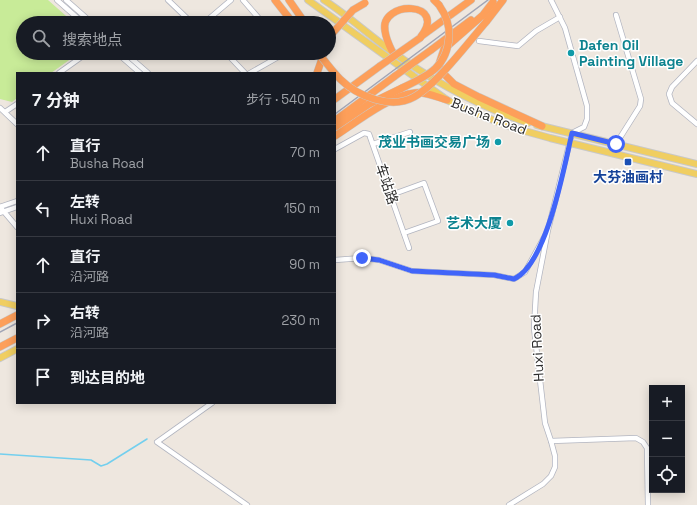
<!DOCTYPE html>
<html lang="zh">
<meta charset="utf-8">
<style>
body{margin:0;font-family:"Space Grotesk","Noto Sans SC",sans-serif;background:#20242c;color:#f1f3f6}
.controls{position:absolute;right:12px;bottom:12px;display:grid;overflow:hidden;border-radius:0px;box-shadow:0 2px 10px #0003}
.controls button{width:36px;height:36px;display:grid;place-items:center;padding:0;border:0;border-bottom:1px solid #363941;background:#171b24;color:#f1f3f6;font:20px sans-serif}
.stop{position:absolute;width:12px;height:12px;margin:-9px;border:3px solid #4165f9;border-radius:50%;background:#fff}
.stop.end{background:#4165f9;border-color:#fff;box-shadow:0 1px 4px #0008}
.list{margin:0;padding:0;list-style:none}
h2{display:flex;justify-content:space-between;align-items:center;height:52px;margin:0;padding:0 16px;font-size:17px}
h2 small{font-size:13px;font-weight:400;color:#9ea1a6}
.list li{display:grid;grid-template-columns:26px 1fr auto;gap:12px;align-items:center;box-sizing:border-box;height:56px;padding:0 16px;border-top:1px solid #363941}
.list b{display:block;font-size:15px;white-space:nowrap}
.list p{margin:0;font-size:13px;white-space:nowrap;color:#9ea1a6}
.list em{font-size:13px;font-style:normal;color:#9ea1a6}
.icon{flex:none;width:22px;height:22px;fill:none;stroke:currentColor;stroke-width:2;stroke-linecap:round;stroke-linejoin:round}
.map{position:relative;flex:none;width:697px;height:505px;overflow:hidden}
.search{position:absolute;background:#171b24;box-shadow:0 2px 10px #0003;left:16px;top:16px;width:320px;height:44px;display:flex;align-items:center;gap:10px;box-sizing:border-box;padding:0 14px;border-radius:22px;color:#9ea1a6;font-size:15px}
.panel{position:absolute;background:#171b24;box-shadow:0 2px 10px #0003;left:16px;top:72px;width:320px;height:332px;border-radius:0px}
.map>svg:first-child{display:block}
.pitch{fill:#c8eb98}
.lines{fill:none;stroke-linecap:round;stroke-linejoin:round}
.stream{stroke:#73cfee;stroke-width:1.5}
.minor-casing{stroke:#b2b5c0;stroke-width:6}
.major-casing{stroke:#c8c8c8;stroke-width:8}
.highway-casing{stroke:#c8c8c8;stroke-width:8}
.minor{stroke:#fff;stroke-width:4.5}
.major{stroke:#f0ce61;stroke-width:6}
.highway{stroke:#fd9f5a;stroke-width:7}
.rail{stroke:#a1a5b6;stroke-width:1.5}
.highway-bridge-casing{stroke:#c8c8c8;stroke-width:8;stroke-linecap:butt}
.highway-bridge{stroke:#fd9f5a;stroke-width:7}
.route{stroke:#4165f9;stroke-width:5}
.culture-dot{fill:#0f9aa8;stroke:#fff;stroke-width:1.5}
.transit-dot{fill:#1a4fb4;stroke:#fff;stroke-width:1.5}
.labels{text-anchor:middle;stroke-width:3;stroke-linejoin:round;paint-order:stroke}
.culture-label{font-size:14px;font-weight:bold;fill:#0d838f;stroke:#fff;text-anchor:end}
.street-label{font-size:14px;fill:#2c2c2c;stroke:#fff}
.transit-label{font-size:14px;font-weight:bold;fill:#164399;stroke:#fff}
</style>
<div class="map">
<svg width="697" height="505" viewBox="0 0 697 505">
<rect width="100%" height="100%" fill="#eee7df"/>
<path class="pitch" d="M0,0H48L74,23H23V53H79L51,73H17V98L12,102L0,99Z"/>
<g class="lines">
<path class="stream" d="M0,454L91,460L101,466L107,464L147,439"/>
<g class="minor-casing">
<g id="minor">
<path d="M57,0L83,23"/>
<path d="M66,0L92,23"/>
<path d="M168,0L192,23"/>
<path d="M243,0L263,23"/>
<path d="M204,23L231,0"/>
<path d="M479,41L518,46L536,31L560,17"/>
<path d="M117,53L140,73"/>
<path d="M125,53L148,73"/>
<path d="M226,53L245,73"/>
<path d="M697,61L672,87L669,94L672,103L697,124"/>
<path d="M59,73L87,53"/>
<path d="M250,73L280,56L278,53"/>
<path d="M0,108L17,124"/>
<path d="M5,112L17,104"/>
<path d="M373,144L410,132"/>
<path d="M616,144L640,106L641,99L616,15"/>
<path d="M335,149L364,133L369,134L409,248"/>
<path d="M391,195L424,183L438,221L404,233"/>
<path d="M0,207L17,227"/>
<path d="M0,207L17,201"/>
<path d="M0,213L17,207"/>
<path d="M335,260L362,258L379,260L412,271L494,275L514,279L525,272L547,232"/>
<path d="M212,403L157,442L247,505"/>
<path d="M551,441L636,438L643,442L647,448L648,505"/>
<path d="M509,505L543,484L551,476L555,467V456L551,441L545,423L534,328L536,292L548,230L572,133L584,127L587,119V106L565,28L551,0"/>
</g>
</g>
<g class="major-casing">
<g id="major">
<path d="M308,0L426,85L447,100L467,110L514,128L550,138L697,174"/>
<path d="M324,0C347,15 368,34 390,50C432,81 479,106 528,123"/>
<path d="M537,125L697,164"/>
<path d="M0,302L17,306"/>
<path d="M0,358L17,349"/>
</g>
</g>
<g class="highway-casing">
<g id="highway">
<path d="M275,0L293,23"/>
<path d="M289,0L305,23"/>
<path d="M434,0L439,5"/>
<path d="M493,2L483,15L444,49L439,64L441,71L454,84L479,97L542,126"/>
<path d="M486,22L503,0"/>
<path d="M423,35L471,0"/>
<path d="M431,50L471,20"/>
<path d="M392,51C389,45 386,38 385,31C379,0 450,0 420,38"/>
<path d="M317,73L324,53"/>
<path d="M335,99L380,66"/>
<path d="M337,119L395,76"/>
<path d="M335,127L369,104L402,88"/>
<path d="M335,136C355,123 391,95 414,93C425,91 437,97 447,100"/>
<path d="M0,324L17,315"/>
<path d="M0,347L17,338"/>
</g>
</g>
<use href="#minor" class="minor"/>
<use href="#major" class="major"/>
<use href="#highway" class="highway"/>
<g class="rail">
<path d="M335,114L488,0"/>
<path d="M0,332L17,323"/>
</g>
<g class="highway-bridge-casing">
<g id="highway-bridge">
<path d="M330,36L353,10L365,3"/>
<path d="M318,53C326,62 332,71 340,79C357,96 391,110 414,97C436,85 468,43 486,22"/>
<path d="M380,66L420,38"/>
<path d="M395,76L431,50"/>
<path d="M402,88C427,76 447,68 449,37C450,25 446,15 439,5"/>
</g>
</g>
<use href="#highway-bridge" class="highway-bridge"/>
</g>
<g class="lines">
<path class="route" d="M362,258L379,260L412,271L494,275L514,279C547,264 564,167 572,133L616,144"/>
</g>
<g class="culture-dot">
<circle cx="571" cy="53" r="4"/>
<circle cx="498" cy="142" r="4"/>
<circle cx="510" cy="223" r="4"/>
</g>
<rect class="transit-dot" x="624" y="158" width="8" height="8" rx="2"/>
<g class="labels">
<g class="culture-label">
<text x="579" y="50" text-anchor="start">Dafen Oil<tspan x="579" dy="16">Painting Village</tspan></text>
<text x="490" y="147">茂业书画交易广场</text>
<text x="502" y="228">艺术大厦</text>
</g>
<g class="street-label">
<text transform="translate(489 116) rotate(21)" y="5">Busha Road</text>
<text transform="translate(387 184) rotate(71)" y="5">车站路</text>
<text transform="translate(537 348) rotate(-93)" y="5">Huxi Road</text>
</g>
<g class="transit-label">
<text x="628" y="182">大芬油画村</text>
</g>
</g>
</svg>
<div class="controls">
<button>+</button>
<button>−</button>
<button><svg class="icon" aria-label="locate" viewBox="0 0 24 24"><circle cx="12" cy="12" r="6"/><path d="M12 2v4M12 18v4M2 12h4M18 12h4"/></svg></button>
</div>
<div class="stop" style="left:616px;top:144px"></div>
<div class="stop end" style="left:362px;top:258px"></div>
<div class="search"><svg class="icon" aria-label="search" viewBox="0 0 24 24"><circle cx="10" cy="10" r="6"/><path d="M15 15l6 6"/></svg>搜索地点</div>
<section class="panel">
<h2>7 分钟<small>步行 · 540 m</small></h2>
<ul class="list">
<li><svg class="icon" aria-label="ahead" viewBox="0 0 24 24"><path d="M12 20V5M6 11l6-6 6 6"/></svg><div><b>直行</b><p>Busha Road</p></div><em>70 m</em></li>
<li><svg class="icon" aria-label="left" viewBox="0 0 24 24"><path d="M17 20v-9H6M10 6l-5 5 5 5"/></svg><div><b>左转</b><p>Huxi Road</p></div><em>150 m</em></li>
<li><svg class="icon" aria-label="ahead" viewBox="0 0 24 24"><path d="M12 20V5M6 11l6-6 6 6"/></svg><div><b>直行</b><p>沿河路</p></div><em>90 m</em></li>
<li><svg class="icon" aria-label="right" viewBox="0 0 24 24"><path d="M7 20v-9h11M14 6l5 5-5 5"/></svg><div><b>右转</b><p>沿河路</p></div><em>230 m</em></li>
<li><svg class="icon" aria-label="arrive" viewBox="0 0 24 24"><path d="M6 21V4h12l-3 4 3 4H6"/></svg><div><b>到达目的地</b></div></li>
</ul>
</section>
</div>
